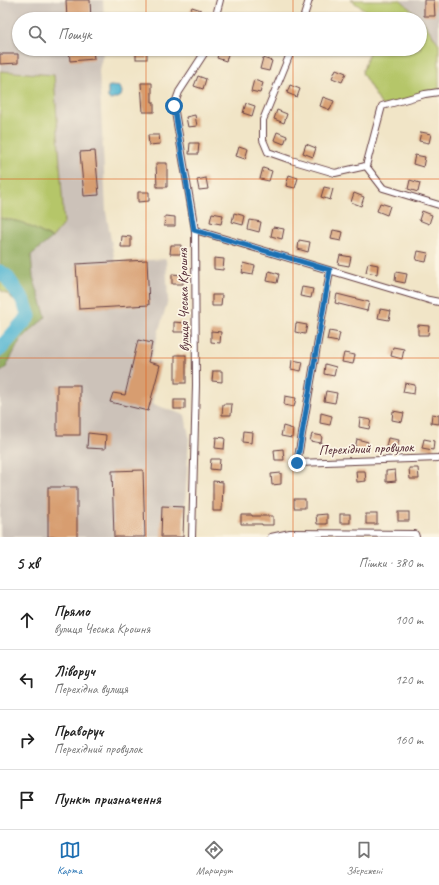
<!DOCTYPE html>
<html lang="uk">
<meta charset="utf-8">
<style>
body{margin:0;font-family:Caveat,sans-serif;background:#f2f2f2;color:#222}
.stop{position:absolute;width:12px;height:12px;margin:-9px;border:3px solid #1f6fb2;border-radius:50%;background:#fff}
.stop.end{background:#1f6fb2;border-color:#fff;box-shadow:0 1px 4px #0008}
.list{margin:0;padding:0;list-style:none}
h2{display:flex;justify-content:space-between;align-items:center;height:52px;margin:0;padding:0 16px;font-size:17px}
h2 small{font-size:13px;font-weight:400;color:#767676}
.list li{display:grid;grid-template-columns:26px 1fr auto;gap:12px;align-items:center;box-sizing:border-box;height:60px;padding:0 16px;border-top:1px solid #e0e0e0}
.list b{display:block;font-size:15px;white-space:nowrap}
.list p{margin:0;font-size:13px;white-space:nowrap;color:#767676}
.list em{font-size:13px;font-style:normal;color:#767676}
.icon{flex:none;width:22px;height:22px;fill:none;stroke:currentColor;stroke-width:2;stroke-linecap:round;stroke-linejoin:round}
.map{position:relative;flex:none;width:439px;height:537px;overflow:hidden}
.search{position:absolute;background:#fff;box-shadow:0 1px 3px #0004;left:12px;right:12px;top:12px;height:44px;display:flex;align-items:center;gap:10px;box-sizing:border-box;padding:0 14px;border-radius:22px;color:#767676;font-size:15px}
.sheet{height:292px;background:#fff}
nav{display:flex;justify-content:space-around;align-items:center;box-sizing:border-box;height:56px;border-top:1px solid #e0e0e0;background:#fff;font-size:11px;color:#767676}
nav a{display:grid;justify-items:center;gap:2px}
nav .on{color:#1f6fb2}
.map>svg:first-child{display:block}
.industrial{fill:#ccc2b9}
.green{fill:#b5c669;stroke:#80724a}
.forest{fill:#90ab5d;stroke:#6d6544}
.water{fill:#53b6d2;stroke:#4e6a7e}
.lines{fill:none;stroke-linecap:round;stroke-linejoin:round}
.river{stroke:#53b6d2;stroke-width:15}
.building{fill:#d79d70}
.street-casing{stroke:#633d42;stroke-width:8}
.street{stroke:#fff;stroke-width:6}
.route{stroke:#1f6fb2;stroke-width:5}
.grid{fill:none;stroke:#e0560e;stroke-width:1;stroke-opacity:0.55}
.labels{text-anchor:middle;stroke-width:3.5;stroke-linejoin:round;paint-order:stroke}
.street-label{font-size:14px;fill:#4a1f2b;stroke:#fcf5e5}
</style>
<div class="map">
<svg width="439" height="537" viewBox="0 0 439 537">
<rect width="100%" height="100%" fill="#fcf5e5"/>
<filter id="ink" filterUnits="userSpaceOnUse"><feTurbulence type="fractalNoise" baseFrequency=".025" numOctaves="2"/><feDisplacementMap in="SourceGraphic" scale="8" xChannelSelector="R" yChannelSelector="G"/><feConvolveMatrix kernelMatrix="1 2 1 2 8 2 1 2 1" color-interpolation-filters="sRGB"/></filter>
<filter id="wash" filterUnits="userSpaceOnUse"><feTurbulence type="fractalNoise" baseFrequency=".012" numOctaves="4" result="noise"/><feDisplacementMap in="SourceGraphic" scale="16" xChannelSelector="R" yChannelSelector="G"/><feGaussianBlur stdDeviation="0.9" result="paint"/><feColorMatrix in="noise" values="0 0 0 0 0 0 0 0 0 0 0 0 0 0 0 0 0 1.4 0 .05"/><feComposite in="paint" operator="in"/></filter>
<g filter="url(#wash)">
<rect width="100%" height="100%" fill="#f1e5c7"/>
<g class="industrial">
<path d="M0,0H103L104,19H19V49H104L99,70L106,212L115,262L166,259L168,300L150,361L160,363L152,404L185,415L189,436L183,537H0V372L5,369L21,339L46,317L33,277L31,255L52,238L54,75L0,71Z"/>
<path d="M401,0H439V44L422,20Z"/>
</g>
<g class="green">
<path d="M351,0H401L422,20L439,44V92L382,106L362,73L370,49H420V19H377Z"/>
<path d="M0,71L54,75L64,223L52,238L21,222L0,218Z"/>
<path d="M0,272L6,276L24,302L29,316L9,295L0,290Z"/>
</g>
<path class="forest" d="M0,218L21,222L52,238L31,255L33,277L46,317L21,339L5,369L0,372V349L28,316L24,301L6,276L0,272Z"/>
<path class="water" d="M110,86L120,87L122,92L121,96L111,100L108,98V87Z"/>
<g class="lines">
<path class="river" d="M0,272L6,276L24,302L29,316L0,349"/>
</g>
<g id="blocks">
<g class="building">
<path d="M66,0H90L91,19H67Z"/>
<path d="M424,0H434L435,16H424Z"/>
<path d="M192,7L201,10L197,19H193L188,17Z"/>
<path d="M69,49H93L94,59L70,61Z"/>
<path d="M220,49H224L229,51L226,61L217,58Z"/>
<rect x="136" y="50" width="11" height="9"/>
<path d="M0,54H18V63L0,64Z"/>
<path d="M263,58L272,61L269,71L260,69Z"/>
<path d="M336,69L346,73L342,82L332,78Z"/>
<path d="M198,76L206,79L203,89L194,86Z"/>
<path d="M254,80L263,83L260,93L251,91Z"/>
<path d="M141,83H152V102H154V112H143Z"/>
<path d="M290,85L300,89L297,97L287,93Z"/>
<path d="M323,97L334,101L330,110L320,106Z"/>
<path d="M246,103L255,106L252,116L243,113Z"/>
<path d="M277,110L287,114L284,123L274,119Z"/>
<path d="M195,115L197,126L188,127L186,117Z"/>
<path d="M277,132L287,136L284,144L274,140Z"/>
<path d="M421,132L431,134L429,143L419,141Z"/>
<path d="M148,135H159L160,144L149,145Z"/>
<path d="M190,143H199L198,154H189Z"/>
<path d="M306,144L316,148L313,157L303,153Z"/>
<path d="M239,146L248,149L245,159L236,156Z"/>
<path d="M95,151L99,195L84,196L80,152Z"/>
<path d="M415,155L425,157L423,167L413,164Z"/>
<path d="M156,163H167V187H157Z"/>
<path d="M263,168L272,171L269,181L260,179Z"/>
<path d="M289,175L298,178L295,188L286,186Z"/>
<path d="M206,178L208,189L199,190L197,180Z"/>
<path d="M410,180L420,183L418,192L408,189Z"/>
<path d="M324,187L333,189L330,200L321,197Z"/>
<path d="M138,192H149V201L138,202Z"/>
<path d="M354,193L364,197L361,206L351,202Z"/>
<path d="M380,203L390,206L387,215L377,211Z"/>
<path d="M422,211L432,215L429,224L419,220Z"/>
<path d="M212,213L223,215L221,224L210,222Z"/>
<path d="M234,213L245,216L243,225L232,222Z"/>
<path d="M165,216L175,217V226H164Z"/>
<path d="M250,220L261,222L259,232L248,229Z"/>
<path d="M273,227L284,229L282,239L271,236Z"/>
<path d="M333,230L343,232L341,241L331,239Z"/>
<path d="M122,236L131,237V247H121Z"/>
<path d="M299,240L310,242L308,252L298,249Z"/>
<path d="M171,245H181V254H170Z"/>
<path d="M418,251L428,253L426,262L416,260Z"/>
<path d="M340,255L351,257L349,266L338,264Z"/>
<path d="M214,258L224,259L223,270L214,269Z"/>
<path d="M147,260L149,305L79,309L76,264Z"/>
<path d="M244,263L255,266L253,275L242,273Z"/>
<path d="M368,263L378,265L377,274L366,272Z"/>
<path d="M269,271L279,274L277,283L267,281Z"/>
<path d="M396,272L407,274L405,283L395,281Z"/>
<path d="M172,274L183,275V284H172Z"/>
<path d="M302,287L313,289L311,298L300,296Z"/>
<path d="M337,294L369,302L367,311L335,303Z"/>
<path d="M212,295H222L221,306H212Z"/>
<path d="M380,309L391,311L389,320L378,318Z"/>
<path d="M174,322L185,323V332H174Z"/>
<path d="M296,323L307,325L305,334L295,332Z"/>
<path d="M418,325L429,326L428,335H418Z"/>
<path d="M211,331L221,332L220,343L211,342Z"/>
<path d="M329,331L340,333L338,342L327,340Z"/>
<path d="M138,340L152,343L148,362L160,365L148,411L110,402L113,393L125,395Z"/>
<path d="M393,347L404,349L402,359L391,356Z"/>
<path d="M344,353L355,355L353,364L342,362Z"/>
<rect x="175" y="355" width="11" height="28"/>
<path d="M292,360L303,362L301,371L291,369Z"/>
<path d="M325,364L336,367L334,376L324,374Z"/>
<path d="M213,371H222V382L212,381Z"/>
<path d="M405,383L415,385L414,394L403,392Z"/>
<rect x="57" y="385" width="23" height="50"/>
<path d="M326,391L337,393L335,403L324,401Z"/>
<path d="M285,396L296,398L294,407L284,405Z"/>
<rect x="174" y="400" width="11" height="9"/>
<path d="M223,404H232L231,415H222Z"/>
<path d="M393,411L404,413L402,422L392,420Z"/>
<path d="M321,413L332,416L330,425L320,423Z"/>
<path d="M432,414L439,415V424L431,423Z"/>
<path d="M360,418L371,420L369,429L359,427Z"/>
<path d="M283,426L293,429L292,438L281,436Z"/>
<path d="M243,431L252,432L251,443L242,442Z"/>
<path d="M88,433L106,435L105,449L87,448Z"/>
<path d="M312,434L322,436L321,443L310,441Z"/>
<path d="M216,437L225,438L224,449L215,448Z"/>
<path d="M388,438L399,440L397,449L386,447Z"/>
<path d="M357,439L368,442L366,451L355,449Z"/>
<path d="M424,439L434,441L433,450L422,448Z"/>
<path d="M283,449L284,460H275L274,450Z"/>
<path d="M211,459H220L219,470L210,469Z"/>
<path d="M409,468H418L419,479H410Z"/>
<path d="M143,470L145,537H114L112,471Z"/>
<path d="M395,470L396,481L386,482V471Z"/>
<path d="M356,471H365L366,481L357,482Z"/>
<path d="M281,473V484L272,485L271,474Z"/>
<path d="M213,481L223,482L222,511H213Z"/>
<rect x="48" y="487" width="29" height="50"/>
<rect x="294" y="499" width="11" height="9"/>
<path d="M162,506L184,507L183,537H161Z"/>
<rect x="398" y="512" width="11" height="9"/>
<path d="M327,514V524H317L316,515Z"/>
<rect x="340" y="514" width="10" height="9"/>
<rect x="366" y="514" width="11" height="10"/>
<path d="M241,515H252V516H273V525H262V524H241Z"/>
</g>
</g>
</g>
<g filter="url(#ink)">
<use href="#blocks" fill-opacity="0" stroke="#633d42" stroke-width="1"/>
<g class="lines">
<g class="street-casing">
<g id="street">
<path d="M215,19L220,0"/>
<path d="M303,19L309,0"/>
<path d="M292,49L263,120V140L268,152L291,160L335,173L366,166L383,188L439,205"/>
<path d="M366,166L382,106L425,94L439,92"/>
<path d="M195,230L429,300L439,302"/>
<path d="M330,271L297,463L439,458"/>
<path d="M192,537L196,385L195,230L174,106L179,92L207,49"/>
<path d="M271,537L290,533L415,534L416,537"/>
</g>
</g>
<use href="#street" class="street"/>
</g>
</g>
<g class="lines" filter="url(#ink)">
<path class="route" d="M174,106L194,230L330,270L297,463"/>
</g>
<path class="grid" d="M146,0V19M293,0V19M146,49V537M293,49V537M0,179H439M0,358H439"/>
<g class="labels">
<g class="street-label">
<text transform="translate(183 300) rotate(-91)" y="5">вулиця Чеська Крошня</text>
<text transform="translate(366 448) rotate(-2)" y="5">Перехідний провулок</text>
</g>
</g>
</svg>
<div class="stop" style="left:174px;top:106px"></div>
<div class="stop end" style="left:297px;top:463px"></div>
<div class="search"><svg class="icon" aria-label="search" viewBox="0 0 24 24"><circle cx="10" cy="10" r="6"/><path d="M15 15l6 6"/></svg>Пошук</div>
</div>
<section class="sheet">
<h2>5 хв<small>Пішки · 380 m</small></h2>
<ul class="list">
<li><svg class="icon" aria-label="ahead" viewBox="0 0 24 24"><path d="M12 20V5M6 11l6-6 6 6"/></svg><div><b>Прямо</b><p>вулиця Чеська Крошня</p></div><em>100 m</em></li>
<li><svg class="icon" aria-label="left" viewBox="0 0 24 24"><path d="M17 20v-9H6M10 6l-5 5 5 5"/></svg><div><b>Ліворуч</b><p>Перехідна вулиця</p></div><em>120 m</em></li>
<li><svg class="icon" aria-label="right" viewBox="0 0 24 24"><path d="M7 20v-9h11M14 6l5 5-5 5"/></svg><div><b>Праворуч</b><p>Перехідний провулок</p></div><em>160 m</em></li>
<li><svg class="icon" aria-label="arrive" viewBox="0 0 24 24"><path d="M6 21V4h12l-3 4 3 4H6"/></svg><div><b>Пункт призначення</b></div></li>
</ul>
</section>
<nav>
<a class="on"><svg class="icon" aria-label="map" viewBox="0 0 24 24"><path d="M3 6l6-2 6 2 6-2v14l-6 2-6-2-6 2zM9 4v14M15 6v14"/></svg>Карта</a>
<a><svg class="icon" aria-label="directions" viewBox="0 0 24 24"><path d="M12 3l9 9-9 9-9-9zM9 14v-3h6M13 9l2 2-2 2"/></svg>Маршрут</a>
<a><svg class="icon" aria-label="saved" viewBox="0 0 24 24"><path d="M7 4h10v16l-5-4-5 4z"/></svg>Збережені</a>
</nav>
